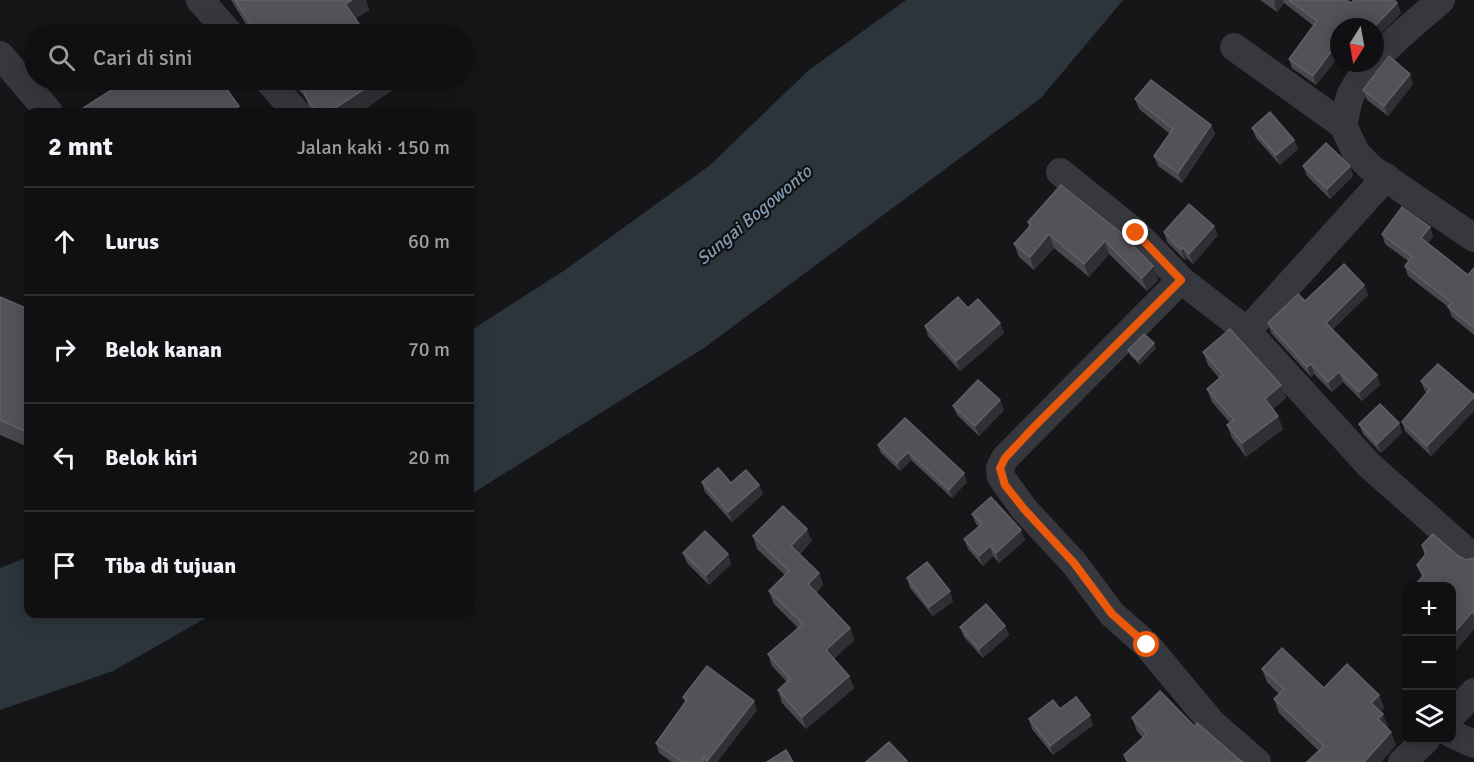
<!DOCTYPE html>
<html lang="id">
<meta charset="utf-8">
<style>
body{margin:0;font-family:Signika,sans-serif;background:#19191b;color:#f1f3f6}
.controls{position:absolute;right:18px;bottom:18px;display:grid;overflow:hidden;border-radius:12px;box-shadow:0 3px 15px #0003}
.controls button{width:54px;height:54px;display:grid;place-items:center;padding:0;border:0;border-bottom:2px solid #303032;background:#101012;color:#f1f3f6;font:30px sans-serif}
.compass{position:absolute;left:1330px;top:18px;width:54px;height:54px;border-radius:50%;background:#101012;box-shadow:0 3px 15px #0003;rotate:191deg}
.stop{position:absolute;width:18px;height:18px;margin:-14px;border:4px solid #ea580c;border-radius:50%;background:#fff}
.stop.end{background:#ea580c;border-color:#fff;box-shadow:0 2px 6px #0008}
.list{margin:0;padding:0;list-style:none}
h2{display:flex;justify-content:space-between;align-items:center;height:78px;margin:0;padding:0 24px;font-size:26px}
h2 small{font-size:20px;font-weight:400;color:#9c9d9f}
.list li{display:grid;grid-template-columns:39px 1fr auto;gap:18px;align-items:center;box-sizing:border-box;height:108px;padding:0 24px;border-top:2px solid #303032}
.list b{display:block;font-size:22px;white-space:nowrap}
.list em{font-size:20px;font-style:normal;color:#9c9d9f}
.icon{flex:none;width:33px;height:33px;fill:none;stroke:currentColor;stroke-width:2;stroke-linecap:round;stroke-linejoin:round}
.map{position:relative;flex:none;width:1474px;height:762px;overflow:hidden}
.search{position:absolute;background:#101012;box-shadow:0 3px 15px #0003;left:24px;top:24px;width:450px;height:66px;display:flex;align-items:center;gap:15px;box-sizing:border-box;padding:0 21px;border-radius:33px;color:#9c9d9f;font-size:22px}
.panel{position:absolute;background:#101012;box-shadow:0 3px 15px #0003;left:24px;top:108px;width:450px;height:510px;border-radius:12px}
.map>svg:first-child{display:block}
.water{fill:#2c353c}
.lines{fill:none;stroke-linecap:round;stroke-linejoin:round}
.minor{stroke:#37383d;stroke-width:28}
.wall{fill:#47494d}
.shaded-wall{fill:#2f3033}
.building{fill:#525359;stroke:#5f6168;stroke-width:1.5}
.route{stroke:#ea580c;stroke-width:8}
.labels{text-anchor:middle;stroke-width:4.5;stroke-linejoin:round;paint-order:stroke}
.water-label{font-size:18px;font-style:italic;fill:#7f9bb3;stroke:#111113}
</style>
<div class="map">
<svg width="1474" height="762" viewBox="0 0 1474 762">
<rect width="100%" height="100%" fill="#161618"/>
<g class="water">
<path d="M906,0H1123L1041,98L704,348L470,495V331L565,270L709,166L809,70Z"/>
<path d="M28,557V614H213L113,671L0,710V568Z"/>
</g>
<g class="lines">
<g class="minor">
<path d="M200,0L230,34"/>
<path d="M1441,0C1412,26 1368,59 1351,94C1347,103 1346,115 1343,125L1356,153L1371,168L1474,238"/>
<path d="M1234,47L1343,125"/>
<path d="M0,55L49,112"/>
<path d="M268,80L296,112"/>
<path d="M1060,172L1136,233L1181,280L1247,331L1369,465L1474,558"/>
<path d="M1181,280L1005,458L1000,468L1001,477L1024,509L1074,563L1112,614L1147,645L1212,723L1257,762"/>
<path d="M1247,331L1386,177"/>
<path d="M1452,715L1474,692"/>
<path d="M1452,734L1474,744"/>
<path d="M1402,762L1426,740"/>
</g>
</g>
<g class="wall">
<path d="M231,0H366L369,10L355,19L366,34H252Z"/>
<path d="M1260,0H1346L1351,3H1397L1401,13L1375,39V27H1339V56L1316,85L1292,68L1289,59L1314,26L1284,3L1277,12Z"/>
<path d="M289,80H394L397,87L360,112H311L306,98Z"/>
<path d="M1413,84L1388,116L1367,100L1363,90Z"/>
<path d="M1135,99L1211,125L1215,134L1182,183L1158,166L1154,156L1170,134L1139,109Z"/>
<path d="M1252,128L1294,140L1298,149L1280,165L1256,138Z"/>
<path d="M1303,166H1350L1353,176L1330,199L1307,176Z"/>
<path d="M1061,185L1158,280L1147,291L1109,254L1089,277L1054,248L1034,270L1019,257L1014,244L1029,227L1028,222Z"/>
<path d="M1430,227L1433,237L1428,243L1468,275L1474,268V335L1452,317L1448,307L1408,276L1405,266L1408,261L1385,244L1382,234Z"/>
<path d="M1164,232L1218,235L1193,264L1187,258L1185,260L1167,242Z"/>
<path d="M1364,285L1368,295L1332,330L1377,375L1380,385L1362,401L1343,382L1332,392L1314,374L1311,377L1271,333L1268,323L1305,301Z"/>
<path d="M0,297L28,309V447L0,435Z"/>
<path d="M1000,323L1004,333L960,371L928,336L925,326Z"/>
<path d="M1156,348L1140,365L1130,355L1128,350Z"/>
<path d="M1203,352L1281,385L1286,398L1273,409L1283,429L1246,457L1232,438L1227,425L1230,423L1212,402L1207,389L1219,378L1208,365Z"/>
<path d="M1421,381L1474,395V411L1431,456L1405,431L1402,422L1427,393L1425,391Z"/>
<path d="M953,406L1004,410L979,436L957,415Z"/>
<path d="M905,418L967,482L952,498L911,460L900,471L881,453L878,445Z"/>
<path d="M1399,423L1402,433L1381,453L1363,434L1359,424Z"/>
<path d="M702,482L731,483L759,485L763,494L732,522L705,492Z"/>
<path d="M972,514L1025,540L999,563L993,556L983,566L968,549L964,539L979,527L976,524Z"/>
<path d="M753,536L812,541L800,554L819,573L823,585L816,593L850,628L854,640L834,659L849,676L854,688L806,729L782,703L778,690L787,682L772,666L768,654L798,628L774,604L769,591L785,575L757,549Z"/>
<path d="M1422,545L1458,556L1466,560L1474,558V629L1452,655V586L1422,577L1417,565L1425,556Z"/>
<path d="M683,553L728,554L731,564L709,585L687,563Z"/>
<path d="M907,578L953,601L933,616L910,588Z"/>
<path d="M1005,626L1009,635L983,658L964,637L960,627Z"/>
<path d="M1262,669L1324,688L1379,695L1384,708L1381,711L1388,727L1387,728L1396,745L1381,762H1307L1319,751L1279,713L1274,699L1279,694L1267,682Z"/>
<path d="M683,697L757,710L717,762H672L659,753L656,743L685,702Z"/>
<path d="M1060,709L1093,725L1053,755L1032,729L1029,719Z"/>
<path d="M1132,718L1195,727L1241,761L1244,762H1127L1124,755L1143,738L1137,731Z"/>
</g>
<g class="shaded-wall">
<path d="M352,0H366L369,10L351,21L345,4Z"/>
<path d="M1275,0H1283L1284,3L1277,12L1274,3Z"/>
<path d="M1397,3L1401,13L1375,39V27H1374Z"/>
<path d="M1338,42L1339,45V56L1316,85L1313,76Z"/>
<path d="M1410,74L1413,84L1388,116L1384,106Z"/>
<path d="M378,80H394L397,87L360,112H329Z"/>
<path d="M239,106L241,112H229Z"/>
<path d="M1211,125L1215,134L1182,183L1178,173Z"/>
<path d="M1294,140L1298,149L1280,165L1276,155Z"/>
<path d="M1350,166L1353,176L1330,199L1327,189Z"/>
<path d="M1214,226L1218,235L1193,264L1189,254Z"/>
<path d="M1430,227L1433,237L1425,248L1421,238Z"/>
<path d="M1049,234L1054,248L1034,270L1030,257Z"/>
<path d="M1105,241L1109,254L1089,277L1084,264Z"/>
<path d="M1183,248L1187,258L1185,260L1181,250Z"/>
<path d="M1153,266L1158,280L1147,291L1142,278Z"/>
<path d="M1364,285L1368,295L1329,333L1326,323Z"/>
<path d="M1000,323L1004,333L960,371L956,361Z"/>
<path d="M1154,343L1156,348L1140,365L1138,360Z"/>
<path d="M1311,364L1314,374L1311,377L1307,367Z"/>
<path d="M1339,372L1343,382L1332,392L1328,382Z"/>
<path d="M1377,375L1380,385L1362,401L1359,392Z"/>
<path d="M1281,385L1286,398L1270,412L1265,399Z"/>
<path d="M1474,397V411L1431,456L1427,446Z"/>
<path d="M1000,400L1004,410L979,436L975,426Z"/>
<path d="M1278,416L1283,429L1246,457L1242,443Z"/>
<path d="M1399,423L1402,433L1381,453L1377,444Z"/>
<path d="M908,452L911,460L900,471L897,463Z"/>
<path d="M964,473L967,482L952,498L949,490Z"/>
<path d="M759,485L763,494L732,522L728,512Z"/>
<path d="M807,529L812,541L795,558L791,546Z"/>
<path d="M1021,530L1025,540L999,563L996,553Z"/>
<path d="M990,546L993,556L983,566L979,556Z"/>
<path d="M728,554L731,564L709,585L706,575Z"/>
<path d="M819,573L823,585L812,596L808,584Z"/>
<path d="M950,591L953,601L933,616L929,607Z"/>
<path d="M1472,612L1474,619V629L1452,655V635Z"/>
<path d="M1005,626L1009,635L983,658L979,649Z"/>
<path d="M850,628L854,640L831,662L826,650Z"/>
<path d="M849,676L854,688L806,729L802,717Z"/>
<path d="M1379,695L1384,708L1376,716L1371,703Z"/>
<path d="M754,701L757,710L717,762H707V761Z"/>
<path d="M1383,714L1388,727L1383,732L1378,719Z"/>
<path d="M1090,715L1093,725L1053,755L1050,746Z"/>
<path d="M1391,732L1396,745L1381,762H1364Z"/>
</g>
<g class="building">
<path d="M235,0H352L345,4L366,34H257Z"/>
<path d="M1289,0H1346L1351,3L1354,0H1394L1397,3L1374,27H1339V43L1338,42L1313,76L1289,59L1317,21Z"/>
<path d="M1389,56L1410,74L1384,106L1363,90Z"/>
<path d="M127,80H220L239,106L229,112H77Z"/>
<path d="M298,80H378L329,112H317L306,98L302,85Z"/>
<path d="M1151,80L1211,125L1178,173L1154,156L1173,129L1135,99Z"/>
<path d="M1270,112L1294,140L1276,155L1252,128Z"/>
<path d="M1326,143L1350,166L1327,189L1303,166Z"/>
<path d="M1061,185L1120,232L1153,266L1142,278L1105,241L1084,264L1049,234L1030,257L1014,244L1031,225L1028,222Z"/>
<path d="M1189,204L1214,226L1189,254L1183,248L1181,250L1164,232Z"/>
<path d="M1402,207L1430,227L1421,238L1468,275L1474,268V328L1448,307L1452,303L1405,266L1412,257L1382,234Z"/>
<path d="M1344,264L1364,285L1326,323L1377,375L1359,392L1339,372L1328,382L1311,364L1307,367L1268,323L1298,294L1305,301Z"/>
<path d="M0,297L28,309V430L27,432L0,420Z"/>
<path d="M958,297L968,308L978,299L1000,323L956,361L925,326Z"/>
<path d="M1230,329L1281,385L1265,399L1278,416L1242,443L1227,425L1234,420L1207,389L1223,375L1203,352Z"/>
<path d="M1144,334L1154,343L1138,360L1128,350Z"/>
<path d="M1438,364L1474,395V397L1427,446L1402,422L1430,389L1421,381Z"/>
<path d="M978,380L1000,400L975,426L953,406Z"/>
<path d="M1380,404L1399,423L1377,444L1359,424Z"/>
<path d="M905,418L964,473L949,490L908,452L897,463L878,445Z"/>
<path d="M718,468L731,483L746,470L759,485L728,512L702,482Z"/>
<path d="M991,497L1021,530L996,553L990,546L979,556L964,539L982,524L972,514Z"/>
<path d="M783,506L807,529L791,546L819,573L808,584L850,628L826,650L849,676L802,717L778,690L790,679L768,654L803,624L769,591L789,571L753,536Z"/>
<path d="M705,531L728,554L706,575L683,553Z"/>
<path d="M1433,534L1458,556L1466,560L1474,558V613L1472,612L1452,635V586H1414L1424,575L1417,565L1426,554L1422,545Z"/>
<path d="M927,562L950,591L929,607L907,578Z"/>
<path d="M986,604L1005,626L979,649L960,627Z"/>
<path d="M1282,648L1324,688L1347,664L1379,695L1371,703L1383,714L1378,719L1391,732L1364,762H1307L1324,746L1274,699L1284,689L1262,669Z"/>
<path d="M707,666L754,701L707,761L704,756L702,762H682L656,743L687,700L683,697Z"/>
<path d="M1160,691L1195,727L1197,723L1241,761L1244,762H1128L1124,755L1147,734L1132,718Z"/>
<path d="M1076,697L1090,715L1050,746L1029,719L1053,700L1060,709Z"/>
<path d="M889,742L907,761L906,762H866Z"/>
<path d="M786,750L793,762H767Z"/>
</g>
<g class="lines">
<path class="route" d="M1136,233L1181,280L1034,427L1005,458L1000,468L1005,485L1024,509L1074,563L1112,614L1147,645"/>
</g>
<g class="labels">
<g class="water-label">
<text transform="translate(754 215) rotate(-40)" y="6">Sungai Bogowonto</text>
</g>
</g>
</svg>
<div class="controls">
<button>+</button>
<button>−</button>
<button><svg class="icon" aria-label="layers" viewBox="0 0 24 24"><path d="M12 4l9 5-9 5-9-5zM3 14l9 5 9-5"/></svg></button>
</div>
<svg class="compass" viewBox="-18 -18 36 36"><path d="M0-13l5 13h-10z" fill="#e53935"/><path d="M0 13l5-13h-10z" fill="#9c9d9f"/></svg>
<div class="stop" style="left:1147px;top:645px"></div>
<div class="stop end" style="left:1136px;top:233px"></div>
<div class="search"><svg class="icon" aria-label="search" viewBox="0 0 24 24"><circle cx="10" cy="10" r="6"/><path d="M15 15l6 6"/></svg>Cari di sini</div>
<section class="panel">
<h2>2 mnt<small>Jalan kaki · 150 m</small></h2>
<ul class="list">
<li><svg class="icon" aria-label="ahead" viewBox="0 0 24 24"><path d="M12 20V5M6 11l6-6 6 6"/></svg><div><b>Lurus</b></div><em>60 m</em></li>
<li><svg class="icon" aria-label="right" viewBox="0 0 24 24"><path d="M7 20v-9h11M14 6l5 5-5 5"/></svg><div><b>Belok kanan</b></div><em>70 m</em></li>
<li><svg class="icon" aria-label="left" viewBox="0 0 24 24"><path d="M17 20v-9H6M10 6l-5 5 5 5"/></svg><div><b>Belok kiri</b></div><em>20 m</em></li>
<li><svg class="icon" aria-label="arrive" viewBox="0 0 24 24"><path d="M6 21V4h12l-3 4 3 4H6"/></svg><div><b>Tiba di tujuan</b></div></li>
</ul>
</section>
</div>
